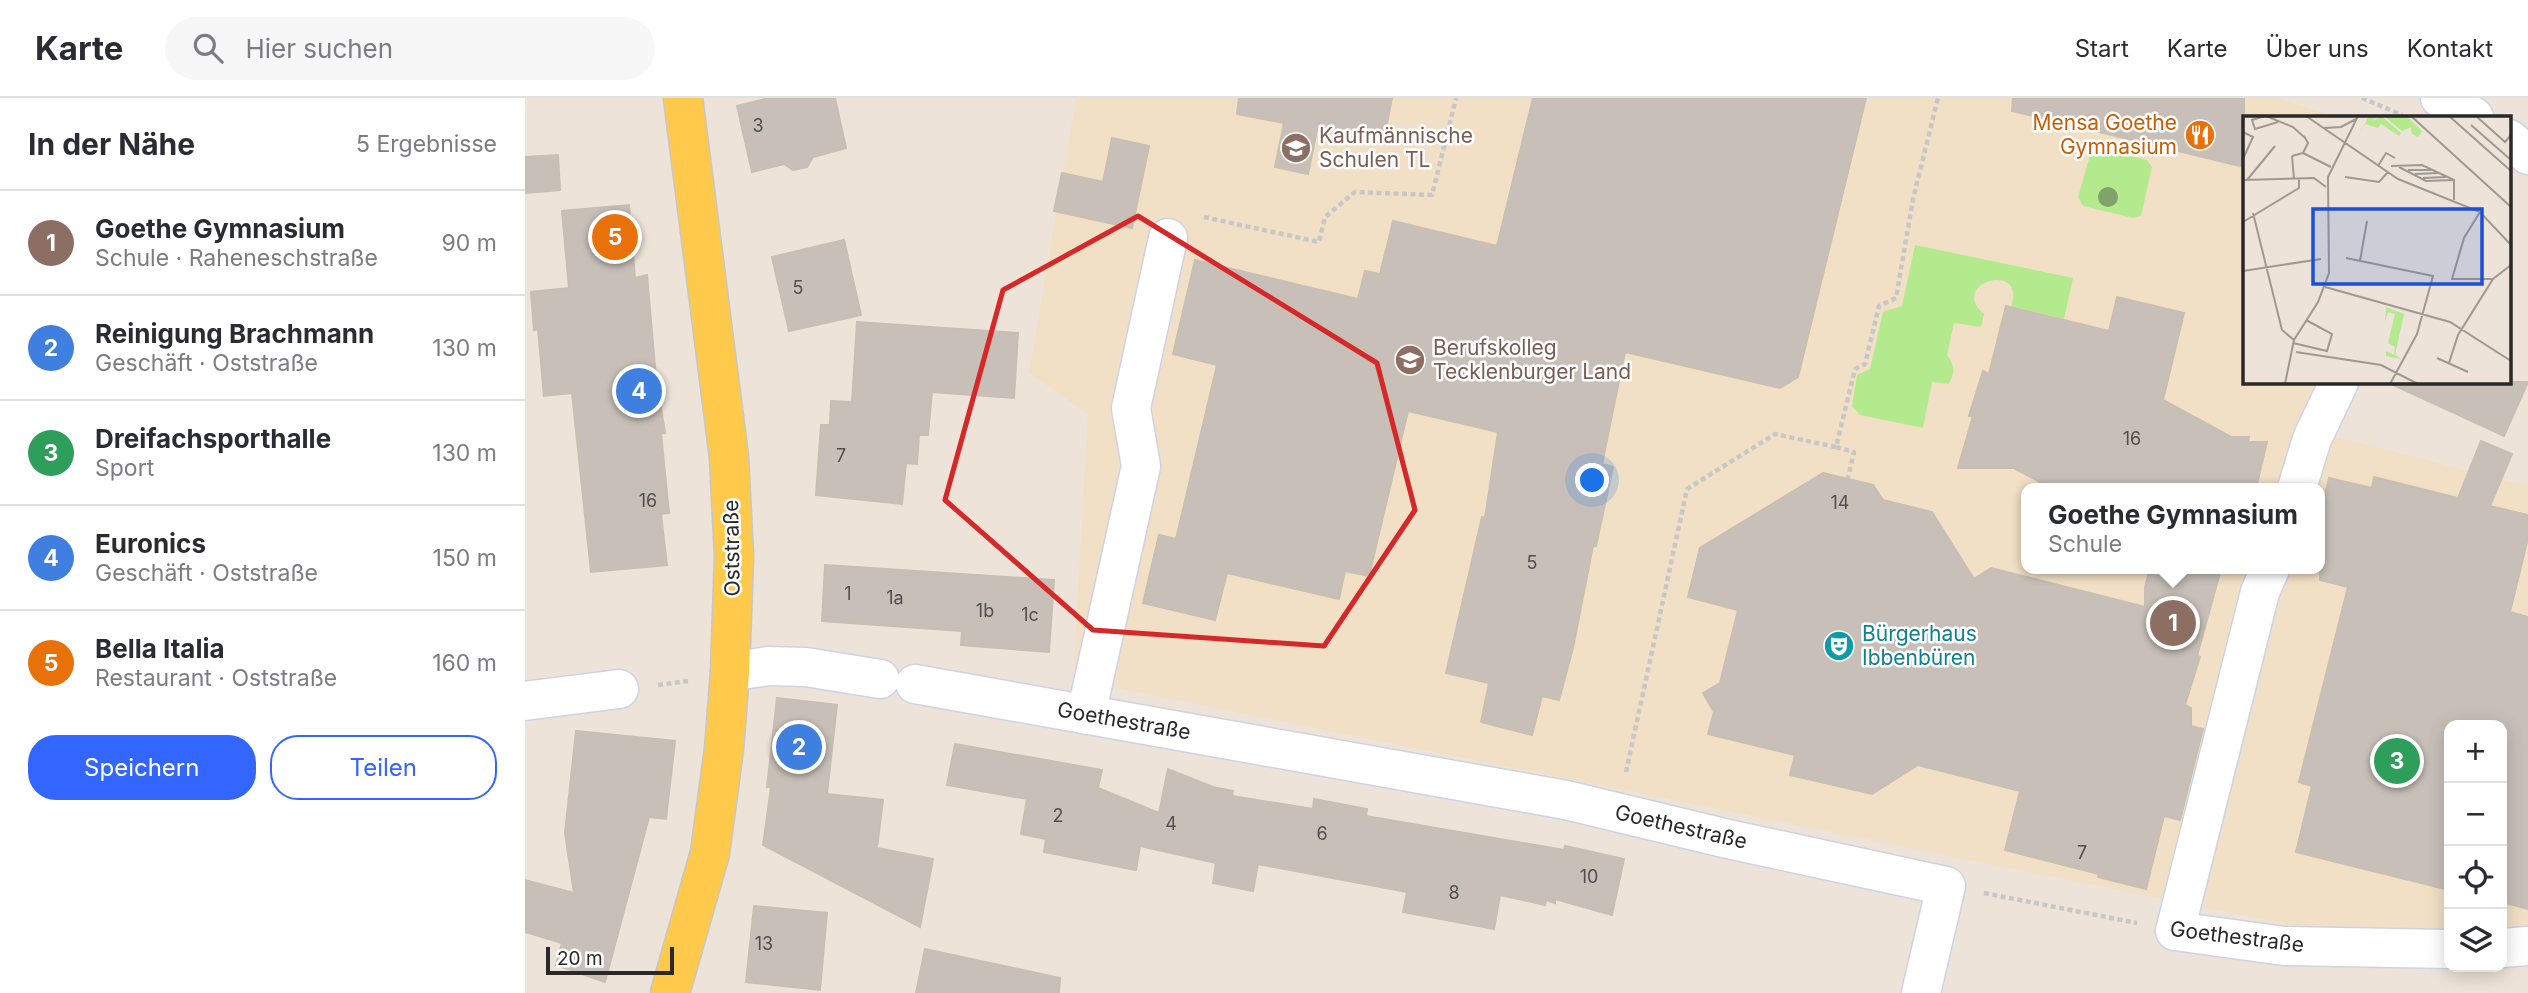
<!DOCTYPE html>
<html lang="de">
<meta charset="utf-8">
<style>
body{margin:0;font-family:Inter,sans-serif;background:#f7f7f7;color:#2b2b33}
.controls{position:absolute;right:21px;bottom:21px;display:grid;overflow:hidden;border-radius:14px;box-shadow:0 4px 18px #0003}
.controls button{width:63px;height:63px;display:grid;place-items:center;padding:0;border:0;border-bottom:2px solid #e1e1e2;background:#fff;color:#2b2b33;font:35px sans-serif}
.scale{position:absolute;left:21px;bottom:18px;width:128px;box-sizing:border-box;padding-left:7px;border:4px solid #292929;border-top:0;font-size:19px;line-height:24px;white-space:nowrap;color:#292929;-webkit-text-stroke:5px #fff;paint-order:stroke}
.you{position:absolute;left:1068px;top:383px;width:24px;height:24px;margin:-18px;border:5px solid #fff;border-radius:50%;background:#1a73e8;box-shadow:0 0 0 10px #1a73e833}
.badge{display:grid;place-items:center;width:46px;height:46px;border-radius:50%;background:#3365ff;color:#fff;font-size:23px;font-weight:700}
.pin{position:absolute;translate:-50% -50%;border:4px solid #fff;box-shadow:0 2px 7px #0006}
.popup{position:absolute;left:1496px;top:385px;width:304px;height:91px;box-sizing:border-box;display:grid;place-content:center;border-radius:14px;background:#fff;filter:drop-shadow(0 2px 5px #0005);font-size:23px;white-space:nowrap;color:#7c7c81}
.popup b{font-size:26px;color:#2b2b33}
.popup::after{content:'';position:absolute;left:50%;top:100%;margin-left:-14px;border:14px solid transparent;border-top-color:#fff}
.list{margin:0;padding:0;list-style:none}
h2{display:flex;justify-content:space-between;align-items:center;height:91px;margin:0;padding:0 28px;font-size:30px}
h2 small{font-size:23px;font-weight:400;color:#7c7c81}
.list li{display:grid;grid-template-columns:46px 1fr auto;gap:21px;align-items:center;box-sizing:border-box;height:105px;padding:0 28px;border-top:2px solid #e1e1e2}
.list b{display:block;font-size:26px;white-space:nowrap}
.list p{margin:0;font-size:23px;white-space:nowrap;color:#7c7c81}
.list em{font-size:23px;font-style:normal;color:#7c7c81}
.actions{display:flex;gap:14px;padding:21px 28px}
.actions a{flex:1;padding:16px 0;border:2px solid #3365ff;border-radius:28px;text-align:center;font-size:24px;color:#3365ff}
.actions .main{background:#3365ff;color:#fff}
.icon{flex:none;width:38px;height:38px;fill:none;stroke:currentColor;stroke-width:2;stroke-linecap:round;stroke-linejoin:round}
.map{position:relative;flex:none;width:2003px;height:895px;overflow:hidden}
header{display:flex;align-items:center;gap:42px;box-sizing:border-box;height:98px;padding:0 35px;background:#fff;border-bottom:2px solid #e1e1e2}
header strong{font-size:33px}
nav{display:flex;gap:38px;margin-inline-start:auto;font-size:24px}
.search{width:490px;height:63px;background:#f7f7f7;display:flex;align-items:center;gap:18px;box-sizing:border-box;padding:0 24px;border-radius:38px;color:#7c7c81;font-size:26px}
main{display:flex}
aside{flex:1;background:#fff}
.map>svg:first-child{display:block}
.education{fill:#f1e0c6;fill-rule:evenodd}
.green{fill:#b3ea8e}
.building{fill:#c8c0b8;stroke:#c8bfb2;stroke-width:2}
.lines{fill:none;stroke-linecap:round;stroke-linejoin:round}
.minor-casing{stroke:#ced3e4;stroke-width:41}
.major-casing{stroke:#c7c7c7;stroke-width:41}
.path{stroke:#c7c7c7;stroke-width:4.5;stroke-dasharray:5 3.5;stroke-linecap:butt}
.minor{stroke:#fff;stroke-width:38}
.major{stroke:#ffca4b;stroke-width:38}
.tree{fill:#82a26b}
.marked{fill:none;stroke:#d62828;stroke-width:5;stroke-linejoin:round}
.labels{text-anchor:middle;stroke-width:5;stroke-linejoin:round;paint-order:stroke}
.number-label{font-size:18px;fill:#514f4d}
.food-label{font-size:21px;fill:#c56008;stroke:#fff;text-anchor:end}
.education-label{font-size:21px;fill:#785e54;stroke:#fff;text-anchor:start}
.street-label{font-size:21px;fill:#292929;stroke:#fff}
.culture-label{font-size:21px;fill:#0d838f;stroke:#fff;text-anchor:start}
.inset-road{fill:none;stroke:#9f9992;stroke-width:2}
.view{fill:#1d4ed8;fill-opacity:0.15;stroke:#1d4ed8;stroke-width:3.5}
.inset-edge{fill:none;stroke:#292929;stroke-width:3.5}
</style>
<header>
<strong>Karte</strong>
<div class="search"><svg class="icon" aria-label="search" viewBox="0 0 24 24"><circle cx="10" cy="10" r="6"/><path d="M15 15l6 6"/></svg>Hier suchen</div>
<nav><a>Start</a><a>Karte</a><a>Über uns</a><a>Kontakt</a></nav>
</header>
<main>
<aside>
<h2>In der Nähe<small>5 Ergebnisse</small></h2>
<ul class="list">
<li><span class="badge" style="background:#8d6e63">1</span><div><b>Goethe Gymnasium</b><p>Schule · Raheneschstraße</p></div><em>90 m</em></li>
<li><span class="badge" style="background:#3f7fe0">2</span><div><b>Reinigung Brachmann</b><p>Geschäft · Oststraße</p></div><em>130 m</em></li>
<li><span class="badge" style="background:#2e9e5b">3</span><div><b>Dreifachsporthalle</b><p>Sport</p></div><em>130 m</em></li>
<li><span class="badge" style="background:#3f7fe0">4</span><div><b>Euronics</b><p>Geschäft · Oststraße</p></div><em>150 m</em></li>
<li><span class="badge" style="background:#e8710a">5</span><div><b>Bella Italia</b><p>Restaurant · Oststraße</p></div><em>160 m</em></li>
</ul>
<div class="actions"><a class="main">Speichern</a><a>Teilen</a></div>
</aside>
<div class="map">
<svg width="2003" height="895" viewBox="0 0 2003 895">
<rect width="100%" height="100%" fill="#ede3d8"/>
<path class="education" d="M551,0H1753L1810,19H1720V284H1800L1780,331L2003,388V833L1977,837V627H1924V835L1782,830L548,581L563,316L504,275ZM1501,390H1795V471H1501Z"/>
<g class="green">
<path d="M1574,50L1622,62L1627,69L1616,118L1608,120L1558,108L1553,99L1566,54Z"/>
<path d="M1390,147L1548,180L1539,221L1486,208C1502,162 1422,185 1459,216L1456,229L1429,225L1422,257C1430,269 1430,274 1424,286L1407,284L1398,330L1335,317L1327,308L1332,277L1345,271L1358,214L1377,208Z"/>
</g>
<g class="building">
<path d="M244,0H310L321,50L288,59L282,69L268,72L259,66L227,74L212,8Z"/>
<path d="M714,0H867L858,45L792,32L783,76L750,69L759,25L712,16Z"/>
<path d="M1008,0H1341L1273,279L1255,290L1100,254L1077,366L1088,369L1071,448H1068L1048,550L1034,602L1017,598L1007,637L956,624L964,585L921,575L957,419L960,420L973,334L883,313L844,478L820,473L814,501L702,475L690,522L618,505L634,437L651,441L692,267L648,256L670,162L833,201L840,173L855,176L868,123L972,148Z"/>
<path d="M1488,0H1719V69L1487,13Z"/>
<path d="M587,40L624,48L607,130L529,113L537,75L578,84Z"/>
<path d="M33,57L35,92L0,95V59Z"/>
<path d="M104,107L110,180L122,177L131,280L140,335H136L144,415L136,416L142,467L66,474L47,295L19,298L13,231L9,232L6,194L44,190L37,113Z"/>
<path d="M319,142L336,217L264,233L247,159Z"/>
<path d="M1592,199L1659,215L1638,302L1706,339H1724L1723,344H1742L1731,390H1526L1489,370H1433L1448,318H1444L1458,273L1464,276L1481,208L1584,233Z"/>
<path d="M332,224L493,235L489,300L407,294L403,337H394L392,366L381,365L377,406L291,397L296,327H305L306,303L327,304Z"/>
<path d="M1862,284H2003L1979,338Z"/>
<path d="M1956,343L1987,356L1965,408L2003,417V440L1985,514L2003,519V811L1977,804V627H1924V792L1771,754L1787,688L1774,684L1823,489L1795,482V417L1804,380L1847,390L1849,379L1933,400Z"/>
<path d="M1298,375L1348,387L1358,402L1407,414L1449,481L1466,470L1620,509V489L1625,471H1696L1672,558L1675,559L1660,607L1666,610V628L1678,631L1655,722L1639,718L1621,791L1573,779L1574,776L1480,752L1495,693L1393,667L1347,696L1265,677L1270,657L1183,636L1189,614L1178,595L1195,585L1213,512L1163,499L1175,450Z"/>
<path d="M300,467L529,482L524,554L436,547L437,533L297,523Z"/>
<path d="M252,600L312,607L302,696L358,702L352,750L408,761L395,829L238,747L246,689H242Z"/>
<path d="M51,633L150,643L141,721L124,719L80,884L31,867L37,845L0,834V782L49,795L40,735Z"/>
<path d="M430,646L577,672L573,690L634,715L643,671L688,689L708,693L707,698L788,711L789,701L842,711L841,718L1039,752L1040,748L1099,761L1087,817L1030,801V805L1021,802L1020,807L975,797L969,831L878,814L882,794L733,766L728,793L688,785L691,765L615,748L611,772L519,754L521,741L496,736L502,701L422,687Z"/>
<path d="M229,808L302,815L295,892L221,884Z"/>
<path d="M400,851L535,880L534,895H391Z"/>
</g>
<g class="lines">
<g class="minor-casing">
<g id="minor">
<path d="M1915,0L1949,19"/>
<path d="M1984,41L2003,57"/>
<path d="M1772,390L1787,341L1814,284"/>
<path d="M1745,471L1735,494L1650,833L1759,848L1924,851"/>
<path d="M205,574L243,568L281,569L355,581"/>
<path d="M390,586L1041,702L1203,741L1421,788L1396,895"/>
<path d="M0,603L94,591"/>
<path d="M561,617L616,368L606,310L643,140"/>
<path d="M1977,850L2003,848"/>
</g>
</g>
<g class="major-casing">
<path id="major" d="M145,895L185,755L199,651L205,574L209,458L204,359L158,0"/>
</g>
<g class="path">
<path d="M1837,0L1877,17"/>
<path d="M679,119L794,144L800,119L830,94L907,97L931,0"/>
<path d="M1311,349L1329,354L1323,380"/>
<path d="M133,587L163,583"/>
<path d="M1101,674L1162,391L1250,336L1311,349L1330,271L1340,266L1354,208L1371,200L1388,101L1413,0"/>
<path d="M1459,795L1612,825"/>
</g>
<use href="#minor" class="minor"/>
<use href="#major" class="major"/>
</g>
<circle class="tree" cx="1583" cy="99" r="10"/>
<path class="marked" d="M613,118L852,265L890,412L799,548L568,532L420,402L478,192Z"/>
<defs>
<g id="restaurant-disc" transform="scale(1.575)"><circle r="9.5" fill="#e8710a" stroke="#fff"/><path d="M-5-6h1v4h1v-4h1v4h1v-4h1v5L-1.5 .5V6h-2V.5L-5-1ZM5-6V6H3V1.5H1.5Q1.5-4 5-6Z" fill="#fff"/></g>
<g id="school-disc" transform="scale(1.575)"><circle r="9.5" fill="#8d6e63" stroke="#fff"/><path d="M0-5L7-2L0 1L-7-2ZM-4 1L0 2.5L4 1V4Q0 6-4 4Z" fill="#fff"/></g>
<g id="theatre-disc" transform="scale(1.575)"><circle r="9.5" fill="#0f9aa8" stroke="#fff"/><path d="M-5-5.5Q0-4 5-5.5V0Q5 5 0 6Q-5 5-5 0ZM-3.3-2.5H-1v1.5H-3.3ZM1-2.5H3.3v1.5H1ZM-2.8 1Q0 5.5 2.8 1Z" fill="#fff"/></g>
</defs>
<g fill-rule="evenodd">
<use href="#restaurant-disc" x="1675" y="37"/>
<use href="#school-disc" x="771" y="50"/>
<use href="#school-disc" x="885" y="262"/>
<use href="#theatre-disc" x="1314" y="548"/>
</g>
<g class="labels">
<g class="number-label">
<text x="233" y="34">3</text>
<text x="273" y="196">5</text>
<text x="1607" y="347">16</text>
<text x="316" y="364">7</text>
<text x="123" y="409">16</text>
<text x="1315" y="411">14</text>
<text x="1007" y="471">5</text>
<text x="323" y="502">1</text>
<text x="370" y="506">1a</text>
<text x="460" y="519">1b</text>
<text x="505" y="523">1c</text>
<text x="533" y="724">2</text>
<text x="646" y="732">4</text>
<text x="797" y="742">6</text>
<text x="1557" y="761">7</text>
<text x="1064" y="785">10</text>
<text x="929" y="801">8</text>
<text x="239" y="852">13</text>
</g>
<g class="food-label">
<text x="1652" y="32">Mensa Goethe<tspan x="1652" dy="24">Gymnasium</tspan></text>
</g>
<g class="education-label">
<text x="794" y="45">Kaufmännische<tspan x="794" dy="24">Schulen TL</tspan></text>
<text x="908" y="257">Berufskolleg<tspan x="908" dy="24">Tecklenburger Land</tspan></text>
</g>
<g class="street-label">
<text transform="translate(207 450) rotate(-91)" y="7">Oststraße</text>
<text transform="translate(599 623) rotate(10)" y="7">Goethestraße</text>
<text transform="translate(1156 729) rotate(13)" y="7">Goethestraße</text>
<text transform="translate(1712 839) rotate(7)" y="7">Goethestraße</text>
</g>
<g class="culture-label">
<text x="1337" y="543">Bürgerhaus<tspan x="1337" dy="24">Ibbenbüren</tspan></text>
</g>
</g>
<g transform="translate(1718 18)">
<rect width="268" height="268" fill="#ede3d8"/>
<path d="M126,0H132L130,5L138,0L158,17L156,20L138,8L135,12L122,8L114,22ZM141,0H163L179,15L175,21L169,18L168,11L159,15ZM143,191L161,198L152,239L158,243L143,240V235L151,239L152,231L145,227L152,198L145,196L142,205Z" fill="#b3ea8e"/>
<path class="inset-road" d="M22,0L9,4L12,13L35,6M23,0L50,11L61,21M63,0L155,63L237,96L268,129M168,0L268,91M206,0L268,55M233,0L262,26L268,19M228,9L268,44M81,12L98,11L113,3M0,16L10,21L0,43M60,37L88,51M49,40L60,37L65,27L61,20M49,40L51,63M135,50L143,37L152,42M148,50L179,49L211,64V84M156,51L183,65L210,64M165,54H188M172,58L195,57M102,61L136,66L145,56M180,62L203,61M0,64L71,62L83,71M4,64L32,30M237,96L221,122L209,163H249M10,97L39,214L51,224M0,106L56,72V63M103,142L190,160L174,218L147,268M117,145L124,105M0,155L78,143M82,171L207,206L268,245M50,227L84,235L89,218L63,204M53,236L138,249L175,268M194,242L225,256M206,247L215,219L250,163L268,149M42,268L51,224L75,186L86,157L85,61L115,0"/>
<path class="view" d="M70,93H239V168H70Z"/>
<rect width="268" height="268" class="inset-edge"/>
</g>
</svg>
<div class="controls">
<button>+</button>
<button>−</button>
<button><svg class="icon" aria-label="locate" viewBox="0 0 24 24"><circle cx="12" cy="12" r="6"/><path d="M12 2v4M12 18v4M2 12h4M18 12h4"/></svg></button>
<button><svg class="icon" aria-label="layers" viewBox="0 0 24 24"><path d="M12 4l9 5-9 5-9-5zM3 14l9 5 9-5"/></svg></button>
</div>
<div class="scale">20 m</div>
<div class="you"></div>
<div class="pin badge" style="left:1648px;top:525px;background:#8d6e63">1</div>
<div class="popup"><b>Goethe Gymnasium</b>Schule</div>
<div class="pin badge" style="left:274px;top:649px;background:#3f7fe0">2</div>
<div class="pin badge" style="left:1872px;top:663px;background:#2e9e5b">3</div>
<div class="pin badge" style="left:114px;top:293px;background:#3f7fe0">4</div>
<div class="pin badge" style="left:90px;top:139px;background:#e8710a">5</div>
</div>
</main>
